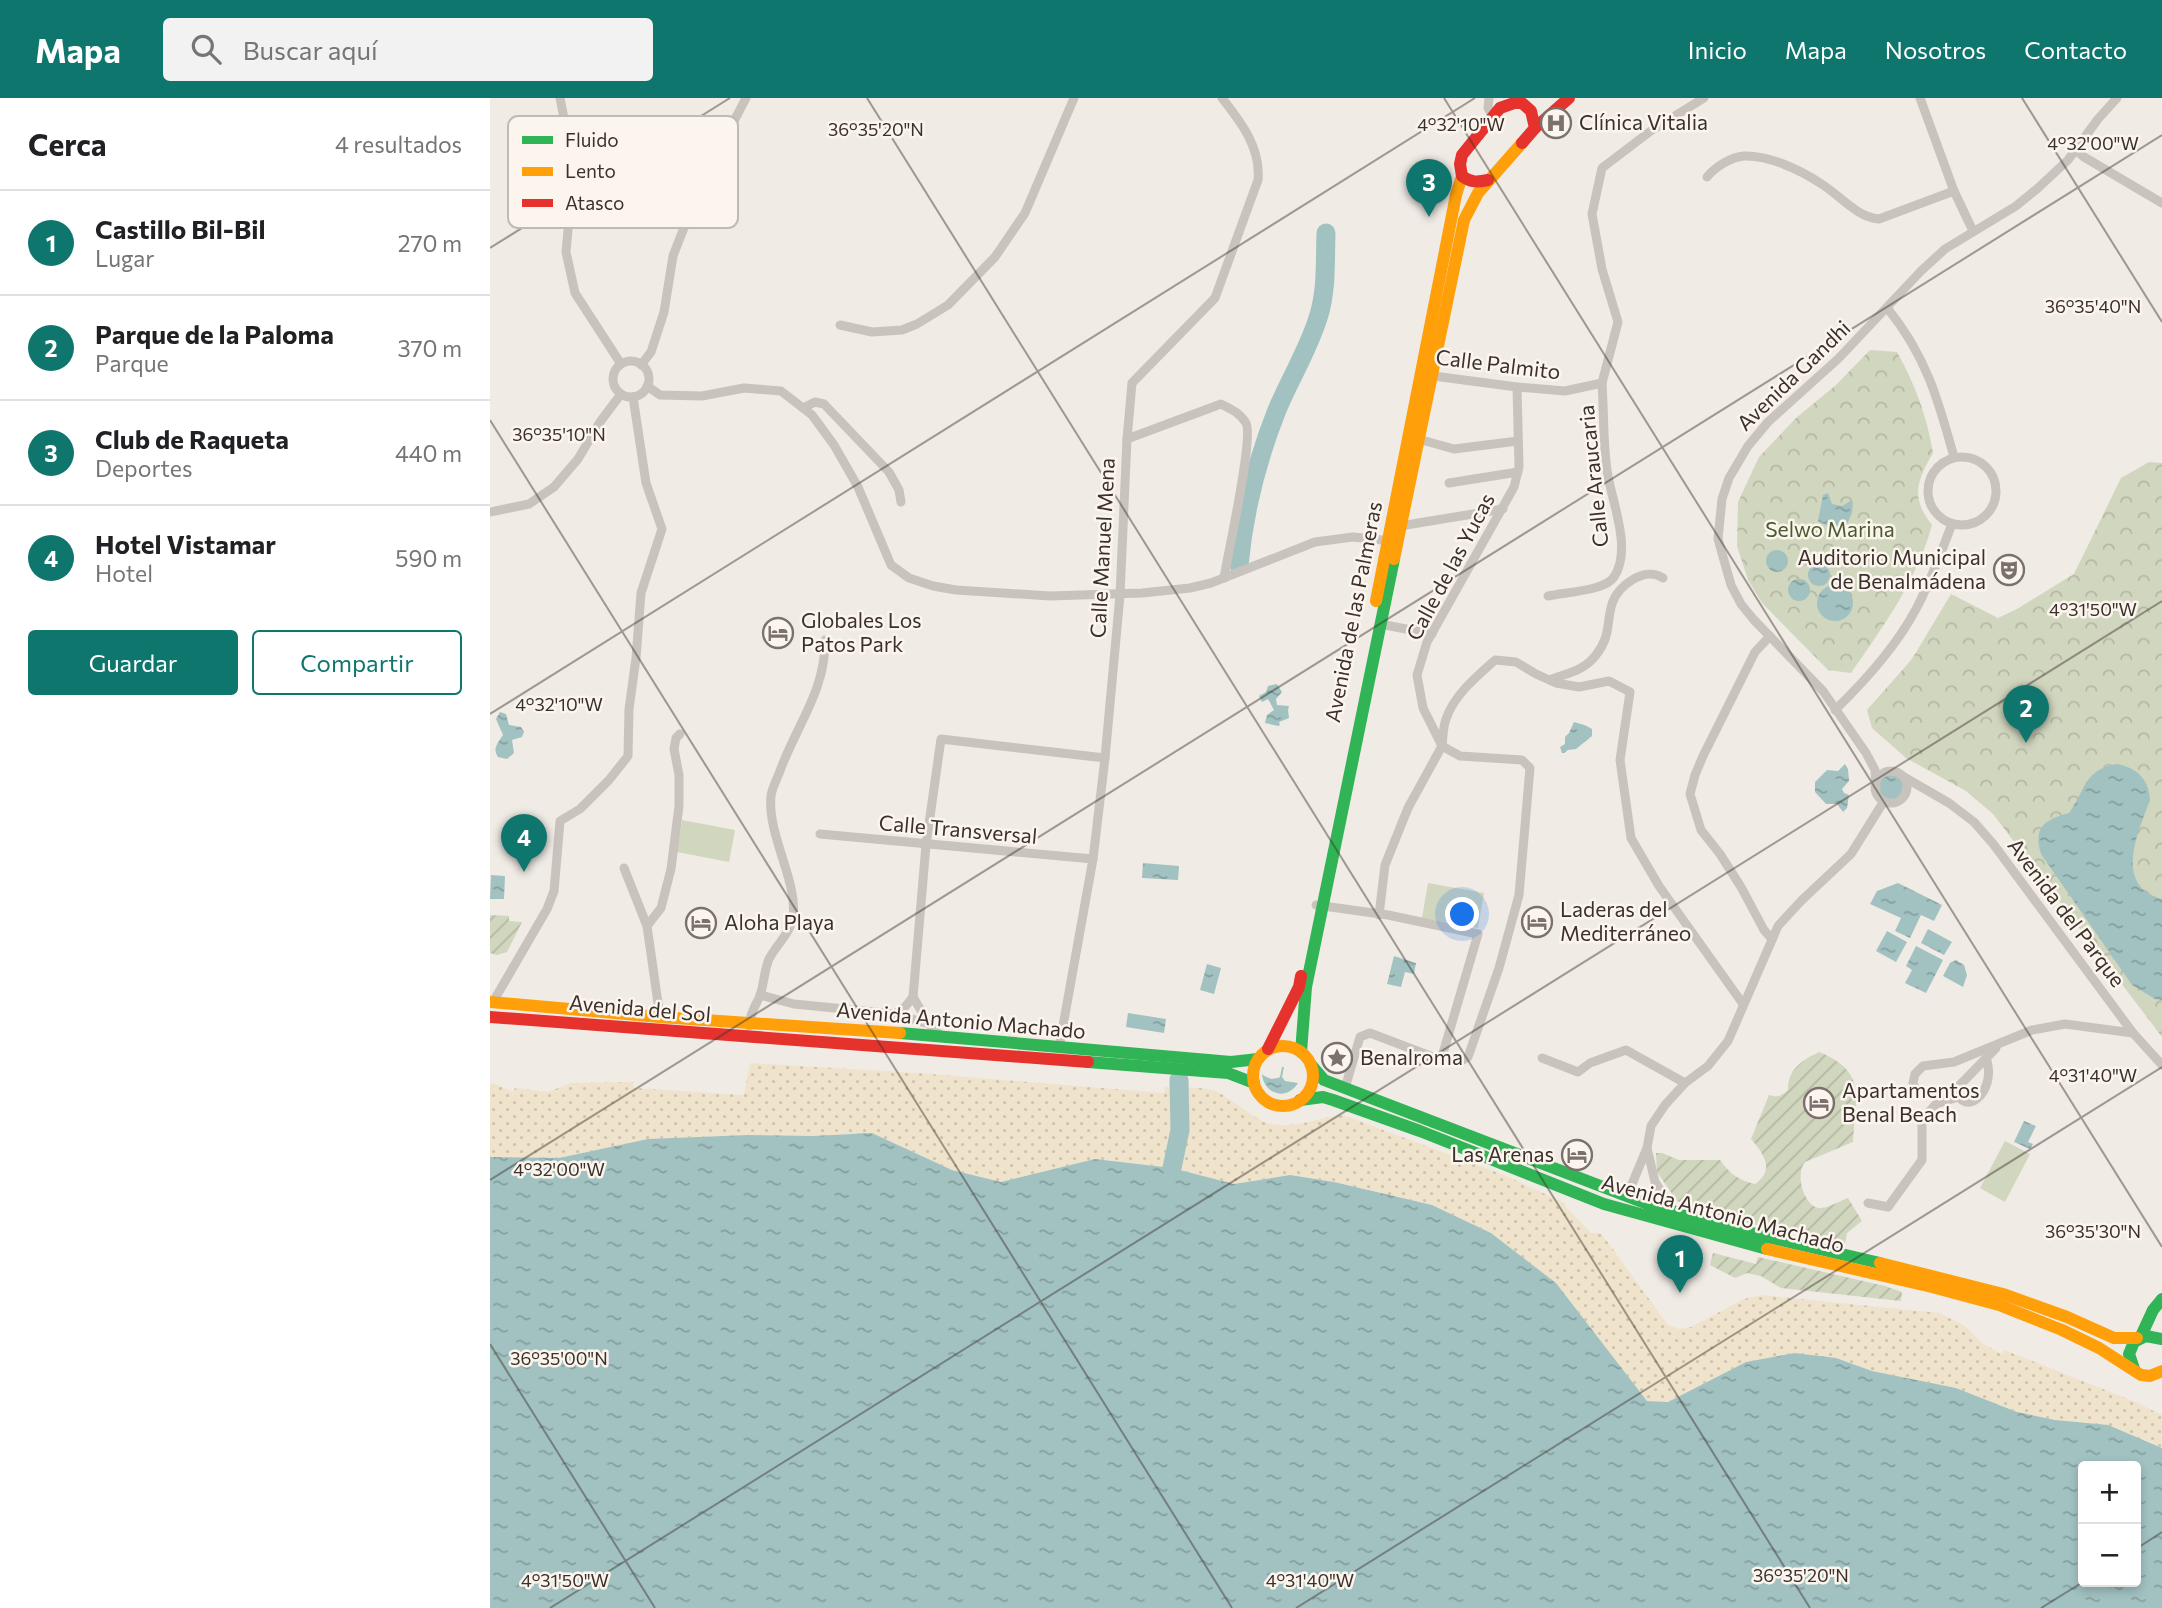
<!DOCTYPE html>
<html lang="es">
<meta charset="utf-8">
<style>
body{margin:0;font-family:Commissioner,sans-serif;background:#f2f2f2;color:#202124}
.controls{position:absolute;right:21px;bottom:21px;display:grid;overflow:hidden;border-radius:7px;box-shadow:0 4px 10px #0003}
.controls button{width:63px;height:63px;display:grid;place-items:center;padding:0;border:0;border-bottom:2px solid #e0e0e0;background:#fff;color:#202124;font:35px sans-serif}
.you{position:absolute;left:973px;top:817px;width:24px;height:24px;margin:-18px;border:5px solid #fff;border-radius:50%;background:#1a73e8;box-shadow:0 0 0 10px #1a73e833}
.badge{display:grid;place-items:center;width:46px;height:46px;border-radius:50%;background:#0f766e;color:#fff;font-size:23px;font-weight:700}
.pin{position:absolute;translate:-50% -58px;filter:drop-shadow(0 2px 4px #0008)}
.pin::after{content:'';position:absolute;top:37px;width:24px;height:21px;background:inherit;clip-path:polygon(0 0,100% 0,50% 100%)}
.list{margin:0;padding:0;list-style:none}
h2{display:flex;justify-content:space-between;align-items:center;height:91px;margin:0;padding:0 28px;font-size:30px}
h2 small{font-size:23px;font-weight:400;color:#757577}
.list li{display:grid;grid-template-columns:46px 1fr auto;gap:21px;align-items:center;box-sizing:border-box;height:105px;padding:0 28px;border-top:2px solid #e0e0e0}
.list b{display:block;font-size:26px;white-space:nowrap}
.list p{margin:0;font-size:23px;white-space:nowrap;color:#757577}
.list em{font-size:23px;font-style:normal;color:#757577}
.actions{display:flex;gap:14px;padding:21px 28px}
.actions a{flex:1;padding:16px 0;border:2px solid #0f766e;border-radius:7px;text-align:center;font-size:24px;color:#0f766e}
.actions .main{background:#0f766e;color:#fff}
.icon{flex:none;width:38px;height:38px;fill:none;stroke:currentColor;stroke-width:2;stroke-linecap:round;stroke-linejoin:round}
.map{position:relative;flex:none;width:1672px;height:1510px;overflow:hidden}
header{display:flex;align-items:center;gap:42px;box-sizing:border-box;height:98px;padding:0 35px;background:#0f766e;color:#fff}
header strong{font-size:33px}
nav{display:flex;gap:38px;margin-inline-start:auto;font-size:24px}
.search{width:490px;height:63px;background:#f2f2f2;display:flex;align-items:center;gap:18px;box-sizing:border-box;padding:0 24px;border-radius:7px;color:#757577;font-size:26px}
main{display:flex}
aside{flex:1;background:#fff}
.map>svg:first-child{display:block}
.grass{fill:#d1d6bf}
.forest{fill:url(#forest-crowns)}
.sand{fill:url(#sand-dots)}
.garden{fill:url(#garden-furrows)}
.water{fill:url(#water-ripples);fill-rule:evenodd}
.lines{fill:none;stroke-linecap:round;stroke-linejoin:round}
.river{stroke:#a1c2c1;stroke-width:19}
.street{stroke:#c9c3be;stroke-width:9}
.fast{stroke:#30b455;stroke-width:12}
.slow{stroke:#ff9f0a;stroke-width:12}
.jam{stroke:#e5322d;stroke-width:12}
.ticks{fill:none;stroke:#3b302b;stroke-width:2;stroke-opacity:0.45}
.labels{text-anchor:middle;stroke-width:5;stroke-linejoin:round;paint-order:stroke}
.poi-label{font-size:21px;fill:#3b302b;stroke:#fbf5ee;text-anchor:start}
.street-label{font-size:21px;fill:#3b302b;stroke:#fbf5ee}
.park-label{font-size:21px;fill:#4a5a2e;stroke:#fbf5ee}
.key{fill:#fbf5ee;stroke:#c1bab4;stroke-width:2}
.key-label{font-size:19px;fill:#3b302b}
.ticks-label{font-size:18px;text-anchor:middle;fill:#3b302b;stroke:#fbf5ee;stroke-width:5;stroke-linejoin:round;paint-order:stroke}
</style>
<header>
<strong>Mapa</strong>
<div class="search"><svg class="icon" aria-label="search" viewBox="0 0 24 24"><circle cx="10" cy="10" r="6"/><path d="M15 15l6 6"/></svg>Buscar aquí</div>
<nav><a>Inicio</a><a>Mapa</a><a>Nosotros</a><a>Contacto</a></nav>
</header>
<main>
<aside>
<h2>Cerca<small>4 resultados</small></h2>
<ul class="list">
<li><span class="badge">1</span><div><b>Castillo Bil-Bil</b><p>Lugar</p></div><em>270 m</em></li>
<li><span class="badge">2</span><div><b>Parque de la Paloma</b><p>Parque</p></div><em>370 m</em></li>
<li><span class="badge">3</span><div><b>Club de Raqueta</b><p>Deportes</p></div><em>440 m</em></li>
<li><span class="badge">4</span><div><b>Hotel Vistamar</b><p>Hotel</p></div><em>590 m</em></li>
</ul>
<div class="actions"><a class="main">Guardar</a><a>Compartir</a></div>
</aside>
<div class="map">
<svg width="1672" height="1510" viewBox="0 0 1672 1510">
<defs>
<pattern id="forest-crowns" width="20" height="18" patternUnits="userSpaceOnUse" patternTransform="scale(1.75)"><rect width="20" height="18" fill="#d1d6bf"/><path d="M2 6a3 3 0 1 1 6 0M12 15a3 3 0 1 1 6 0" fill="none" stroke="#b4b8a4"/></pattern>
<pattern id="sand-dots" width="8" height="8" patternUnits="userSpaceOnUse" patternTransform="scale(1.75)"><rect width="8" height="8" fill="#efe3cc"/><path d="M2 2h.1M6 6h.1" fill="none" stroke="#cec3af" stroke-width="1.8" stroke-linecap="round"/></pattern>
<pattern id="garden-furrows" width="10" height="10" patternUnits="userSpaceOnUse" patternTransform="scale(1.75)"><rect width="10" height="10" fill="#d1d6bf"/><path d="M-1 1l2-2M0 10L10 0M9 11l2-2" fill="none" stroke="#b4b8a4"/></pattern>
<pattern id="water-ripples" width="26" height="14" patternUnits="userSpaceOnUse" patternTransform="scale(1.75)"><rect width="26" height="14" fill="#a1c2c1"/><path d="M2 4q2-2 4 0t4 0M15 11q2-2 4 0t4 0" fill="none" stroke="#849e9d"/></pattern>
</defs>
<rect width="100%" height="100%" fill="#f0ebe5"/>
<g class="grass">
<path d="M192,722L245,732L239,764L187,754Z"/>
<path d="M938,785L994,795L988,830L932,820Z"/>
<path d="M1515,1043L1540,1056L1515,1104L1490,1090Z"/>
</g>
<g class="forest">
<path d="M1380,252L1407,254C1425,286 1437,319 1443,355C1427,383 1420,399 1442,427C1427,482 1393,529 1361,575L1338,572L1272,505L1258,482L1247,448L1248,404L1269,359L1306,320L1346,287Z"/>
<path d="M1659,364L1672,365V939L1503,716L1476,693L1416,660L1382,630L1377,612L1422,561L1461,496L1508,520L1527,511L1584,476L1631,380Z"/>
</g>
<path class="sand" d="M260,965L428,975L674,995L675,989C690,990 710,988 725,993C742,1000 765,1023 782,1026C805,1031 830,1019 853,1017L1014,1077L1075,1105L1076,1109L1101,1135H1111L1178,1227L1189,1231L1201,1229L1254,1201L1272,1197L1449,1215L1475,1228L1492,1245L1511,1256L1514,1252L1643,1303L1672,1317V1350L1658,1343L1527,1314L1466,1290L1382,1273L1346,1260L1305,1255L1256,1264L1178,1304L1157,1303L1066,1185L1001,1135L942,1107L844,1084L800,1077L744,1086L682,1070L605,1061L511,1084L462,1072L382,1035L323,1038L258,1037L158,1041L69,1060L0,1059V986L3,985L23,994L25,990L58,994L81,985L143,984L144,990L254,997Z"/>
<g class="garden">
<path d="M0,817L19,818V823L32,824L17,854L7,857L0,855Z"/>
<path d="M1329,954C1378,974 1365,999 1363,1044L1315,1064C1304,1077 1315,1111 1331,1110C1340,1109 1350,1103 1358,1100L1372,1123L1357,1135L1355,1146L1291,1128L1280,1130L1262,1126L1201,1109L1187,1103L1167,1074L1166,1055H1172L1189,1062H1230C1240,1076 1248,1082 1265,1086C1286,1072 1273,1055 1261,1041L1279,997C1288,1000 1291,998 1298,992C1298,971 1311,963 1329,954Z"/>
<path d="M1223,1155L1266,1166L1268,1159L1395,1188L1412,1194L1411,1203L1291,1190L1271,1178L1257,1175L1245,1180L1220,1167Z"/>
</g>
<g class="water">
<path d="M1338,395L1342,406L1352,408L1362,402C1365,414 1358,425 1351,435L1328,423L1333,397Z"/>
<circle cx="1287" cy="463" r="11"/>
<circle cx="1329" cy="477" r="11"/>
<circle cx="1309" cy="492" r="11"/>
<circle cx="1345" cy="505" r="18"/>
<path d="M787,586L792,594L786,601L787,607L799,608L798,612L799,620L789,624L790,627L788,628L775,625L777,617L784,612L778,601L772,604L769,598L776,594L778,588Z"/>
<path d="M10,614L16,616L19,627L31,629L34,634L32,639L22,642L24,655L17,661L8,659C2,650 8,645 13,637L6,621Z"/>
<path d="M1084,624C1091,626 1096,627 1102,631V638L1086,651L1078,652L1074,655H1072L1070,649L1075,646V639L1079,635Z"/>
<path d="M1355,666L1358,671L1359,683L1352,691L1354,695L1359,697L1357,710L1353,714L1347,706H1336L1325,694V684L1337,672L1348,673Z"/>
<path d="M1627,666C1647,670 1659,681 1660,702C1648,734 1623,788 1672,801V902L1665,901L1642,887L1551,756C1543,729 1554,722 1579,715C1596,692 1593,672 1627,666Z"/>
<circle cx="1401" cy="690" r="13"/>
<path d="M653,765L689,768L688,782L652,780Z"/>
<path d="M1,777L15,778L14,801H0Z"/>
<path d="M1408,785L1452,807L1444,823L1431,817L1420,840L1405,833L1411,820L1380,806L1387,793Z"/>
<path d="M1438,831L1462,844L1454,857L1431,845Z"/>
<path d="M1397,833L1417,844L1406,864L1386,853Z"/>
<path d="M1426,848L1453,862L1436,895L1415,885L1422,872L1416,868Z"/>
<path d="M904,858L926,865L924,876L915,874L911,889L897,886Z"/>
<path d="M1466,862L1474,867L1477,877L1473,889L1453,878L1460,865Z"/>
<path d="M717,866L731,870L724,896L710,892Z"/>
<path d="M638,915L676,921L674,935L636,929Z"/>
<path d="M792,969H794L792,979L795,983L808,985C797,1003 774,997 772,976C778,981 783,982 790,979Z"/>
<path d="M1534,1023L1546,1028L1538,1044L1543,1046L1540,1051L1524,1044Z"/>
<path d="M382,1035L462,1072L511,1084L605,1061L682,1070L744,1086L800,1077L844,1084L942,1107L1001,1135L1066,1185L1157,1303L1178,1304L1256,1264L1305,1255L1346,1260L1382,1273L1466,1290L1527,1314L1565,1322L1618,1327L1672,1350V1510H0V1059L69,1060L158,1041L258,1037L323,1038ZM1646,1368V1484H1593V1368Z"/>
</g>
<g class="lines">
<g class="river">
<path d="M749,467C754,414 767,362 787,312C800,281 818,252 828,220C837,193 835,162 836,135"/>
<path d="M682,1070L690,1032L689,982"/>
</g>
<g class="street">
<path d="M70,0L81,56V99L76,154L85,195L131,266"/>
<path d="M999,0L998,10L1003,19"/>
<path d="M1430,0L1464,93L1483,133"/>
<path d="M1586,52L1594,59L1672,105"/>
<path d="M1217,79C1225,69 1241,59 1254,58C1279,57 1310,72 1330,85C1350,97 1366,119 1389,121L1464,93"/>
<path d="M1398,211C1436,258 1448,301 1464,359"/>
<path d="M350,227L382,234L412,232L427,226L458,207L505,159L535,115L584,0"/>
<circle cx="141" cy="281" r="18"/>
<path d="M151,267L161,254L174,214L183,158L209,91L256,0"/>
<path d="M936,277L1027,289L1075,293L1112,285L1128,224L1112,171L1102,116L1112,70L1162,32L1214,0"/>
<path d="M157,288L170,297L212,298L254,290L291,293L322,317L344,347L368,389L401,467L419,480L443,488L466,492L560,498L652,495L700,490L721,485L825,444L863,439L902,443"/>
<path d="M313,310L325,304L334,306L399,374L409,392L411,404"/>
<path d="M637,341L731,306C741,311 750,315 756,325C764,340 738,455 734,480"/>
<path d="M928,341L964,351L1028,343"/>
<circle cx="1472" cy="393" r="34"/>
<path d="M959,385L1028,374"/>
<path d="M0,414L39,406L64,389L88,361L110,324L131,296"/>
<path d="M910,428L1013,411"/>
<path d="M1058,498C1075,494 1115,493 1124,479C1143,450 1121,403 1117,372C1113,344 1114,314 1112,285"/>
<path d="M890,526L942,536"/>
<path d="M1280,538L1265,554L1213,658L1205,677L1200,696L1211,732L1230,756L1251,789L1274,832L1282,841"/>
<path d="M1060,582C1077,575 1094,573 1106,557C1121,538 1116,526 1122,506C1128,487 1155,468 1173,480"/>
<path d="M1345,612C1376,582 1406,549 1426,511C1441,483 1451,454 1462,426"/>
<circle cx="1401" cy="689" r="16"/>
<path d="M1414,679L1459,705L1484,724L1504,747L1643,935L1672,967"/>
<path d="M1386,691L1385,672L1376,655L1333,593L1264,522L1251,506L1241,487L1228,441L1232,401L1239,380L1258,348L1278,324L1349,260L1431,173L1455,151L1526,108L1548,90L1578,62L1608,21L1627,0"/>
<path d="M330,736L603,761"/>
<path d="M134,770L157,828"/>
<path d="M826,807L898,817L988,836L951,962"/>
<path d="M889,817L895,767L918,710L952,648L933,610L927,577L937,544L1024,389L1029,369L1027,289"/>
<path d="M270,897L304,906L405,916L439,926"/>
<path d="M423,899L436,747L451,641L615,660"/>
<path d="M3,904L57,811L64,793L70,723L90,711L119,682L138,658L139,611L146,560L151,495L172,431L156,385L143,299"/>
<path d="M405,916L415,909L423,899L439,926L451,938"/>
<path d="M170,919L157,828L171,810L181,771L189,708V677L184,651L186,640L190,636"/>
<path d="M259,928C260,916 265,908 270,898C274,886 274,873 279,861C286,847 300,836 303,819C308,783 277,737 281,698C282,690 287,681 290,673C306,628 336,592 335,542"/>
<path d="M569,950L603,761L615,660L630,497L637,341L642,285L725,200L768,82C771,50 751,24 732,0"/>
<path d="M1052,960L1088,974L1100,965L1136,952L1195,985"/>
<path d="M1492,964L1497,963C1506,995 1473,1021 1466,991L1506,950"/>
<path d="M855,990L870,939L880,935L951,962L969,964L978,959L1009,870L1029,797L1040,670L1032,662L970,658L952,648C953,639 953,629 956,621C964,597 987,578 1005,562L1026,564L1046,576L1066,585L1089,589L1119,583L1140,594L1130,662L1141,740L1169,788L1253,906"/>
<path d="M1466,991C1453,997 1439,998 1426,992L1423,985L1425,976L1433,968L1464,964L1542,932L1575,926L1643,935"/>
<path d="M1157,1050L1161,1028L1175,1007L1195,985L1218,968L1238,943L1288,828L1312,802L1361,756L1394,703"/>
<path d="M1130,1097L1142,1086L1157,1050L1165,1084L1184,1113"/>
<path d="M1378,1105L1398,1109L1432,1062V1022L1446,1006L1468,999"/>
</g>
<g class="fast">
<path d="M410,935L741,964L768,961"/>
<path d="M811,954L816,889L904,461"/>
<path d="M598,964L738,975L764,985"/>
<path d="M821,967L834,982L1160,1107L1273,1138L1390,1165"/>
<path d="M810,1002L833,999L843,1002L930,1033L1114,1106L1277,1151"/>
<path d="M1651,1238L1663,1212L1672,1201"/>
<path d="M1644,1271L1639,1256L1644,1244L1656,1238L1672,1241"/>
</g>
<g class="slow">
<path d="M904,461L974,122L988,95L1032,45"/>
<path d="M886,503L966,97L972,78"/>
<path d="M0,904L170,919L410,935"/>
<circle cx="793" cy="978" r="30"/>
<path d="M1277,1151L1442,1189L1509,1207L1572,1232L1609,1250L1651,1277L1660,1278L1672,1273"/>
<path d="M1390,1165L1513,1196L1577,1219L1624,1240H1647"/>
</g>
<g class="jam">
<path d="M1045,30L1079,0"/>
<path d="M998,82C988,84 981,85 972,78L970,66L972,57L1010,10L1024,5H1032L1041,13L1045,30L1032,45"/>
<path d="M0,919L598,964"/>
<path d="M778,951L809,889L811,878"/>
</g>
</g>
<path class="ticks" d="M377,0L1320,1510M954,0L1672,1149M1532,0L1672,224M0,150L240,0M0,322L742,1510M0,616L985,0M0,1082L1672,37M0,1246L165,1510M1646,1451L1672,1434M60,1510L1672,503M806,1510L1672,969M1551,1510L1593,1484"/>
<defs>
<g id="hospital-ring" transform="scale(1.575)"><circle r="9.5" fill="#fbf5ee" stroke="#7a716c" stroke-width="1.5"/><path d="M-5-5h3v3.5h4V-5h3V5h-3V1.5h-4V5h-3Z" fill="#7a716c"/></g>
<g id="theatre-ring" transform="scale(1.575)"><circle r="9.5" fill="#fbf5ee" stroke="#7a716c" stroke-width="1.5"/><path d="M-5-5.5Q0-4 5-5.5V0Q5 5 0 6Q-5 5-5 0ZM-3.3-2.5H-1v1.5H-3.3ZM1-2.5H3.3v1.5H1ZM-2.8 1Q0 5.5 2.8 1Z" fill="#7a716c"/></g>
<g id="hotel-ring" transform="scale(1.575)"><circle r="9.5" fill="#fbf5ee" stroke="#7a716c" stroke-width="1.5"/><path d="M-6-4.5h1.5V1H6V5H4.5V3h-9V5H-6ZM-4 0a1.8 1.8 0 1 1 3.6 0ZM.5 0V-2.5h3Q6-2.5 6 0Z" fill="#7a716c"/></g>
<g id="sight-ring" transform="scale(1.575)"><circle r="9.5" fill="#fbf5ee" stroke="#7a716c" stroke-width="1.5"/><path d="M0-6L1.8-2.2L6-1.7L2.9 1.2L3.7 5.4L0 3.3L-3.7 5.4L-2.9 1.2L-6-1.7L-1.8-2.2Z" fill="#7a716c"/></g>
</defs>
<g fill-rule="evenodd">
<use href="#hospital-ring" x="1066" y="25"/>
<use href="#theatre-ring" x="1519" y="472"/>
<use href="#hotel-ring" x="288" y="535"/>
<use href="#hotel-ring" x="1047" y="824"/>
<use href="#hotel-ring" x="211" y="825"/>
<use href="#sight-ring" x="847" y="960"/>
<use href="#hotel-ring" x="1329" y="1005"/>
<use href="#hotel-ring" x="1087" y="1057"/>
</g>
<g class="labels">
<g class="poi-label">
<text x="1089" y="32">Clínica Vitalia</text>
<text x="1496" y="467" text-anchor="end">Auditorio Municipal<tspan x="1496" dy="24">de Benalmádena</tspan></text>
<text x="311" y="530">Globales Los<tspan x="311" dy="24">Patos Park</tspan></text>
<text x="1070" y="819">Laderas del<tspan x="1070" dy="24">Mediterráneo</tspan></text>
<text x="234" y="832">Aloha Playa</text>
<text x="870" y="967">Benalroma</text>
<text x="1352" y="1000">Apartamentos<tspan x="1352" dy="24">Benal Beach</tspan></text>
<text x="1064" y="1064" text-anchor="end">Las Arenas</text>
</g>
<g class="street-label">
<text transform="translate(1008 267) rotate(7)" y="7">Calle Palmito</text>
<text transform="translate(1304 278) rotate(-44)" y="7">Avenida Gandhi</text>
<text transform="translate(1104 378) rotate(-96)" y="7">Calle Araucaria</text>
<text transform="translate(613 450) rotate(-87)" y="7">Calle Manuel Mena</text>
<text transform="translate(961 469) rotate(-62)" y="7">Calle de las Yucas</text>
<text transform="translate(864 514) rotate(-79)" y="7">Avenida de las Palmeras</text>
<text transform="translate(468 732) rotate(5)" y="7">Calle Transversal</text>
<text transform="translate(1576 815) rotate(53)" y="7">Avenida del Parque</text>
<text transform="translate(150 911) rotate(5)" y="7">Avenida del Sol</text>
<text transform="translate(471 923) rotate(5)" y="7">Avenida Antonio Machado</text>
<text transform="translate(1233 1116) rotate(15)" y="7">Avenida Antonio Machado</text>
</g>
<g class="park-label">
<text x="1340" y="439">Selwo Marina</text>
</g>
</g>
<rect x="18" y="18" width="230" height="112" rx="10" class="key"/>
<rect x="32" y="38" width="31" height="8" fill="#30b455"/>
<rect x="32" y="69" width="31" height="9" fill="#ff9f0a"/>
<rect x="32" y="101" width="31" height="8" fill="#e5322d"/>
<g class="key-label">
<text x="75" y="49">Fluido</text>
<text x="75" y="80">Lento</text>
<text x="75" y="112">Atasco</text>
</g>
<g class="ticks-label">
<text x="971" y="33">4°32'10"W</text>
<text x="386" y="38">36°35'20"N</text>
<text x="1603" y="52">4°32'00"W</text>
<text x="1603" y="215">36°35'40"N</text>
<text x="69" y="343">36°35'10"N</text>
<text x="1603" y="518">4°31'50"W</text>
<text x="69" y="613">4°32'10"W</text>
<text x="1603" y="984">4°31'40"W</text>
<text x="69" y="1078">4°32'00"W</text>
<text x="1603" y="1140">36°35'30"N</text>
<text x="69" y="1267">36°35'00"N</text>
<text x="1311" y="1484">36°35'20"N</text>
<text x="75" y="1489">4°31'50"W</text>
<text x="820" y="1489">4°31'40"W</text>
</g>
</svg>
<div class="controls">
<button>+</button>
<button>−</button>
</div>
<div class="you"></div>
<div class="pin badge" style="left:1190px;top:1195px">1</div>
<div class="pin badge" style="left:1536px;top:645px">2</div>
<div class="pin badge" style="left:939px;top:119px">3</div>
<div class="pin badge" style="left:34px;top:774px">4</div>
</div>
</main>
